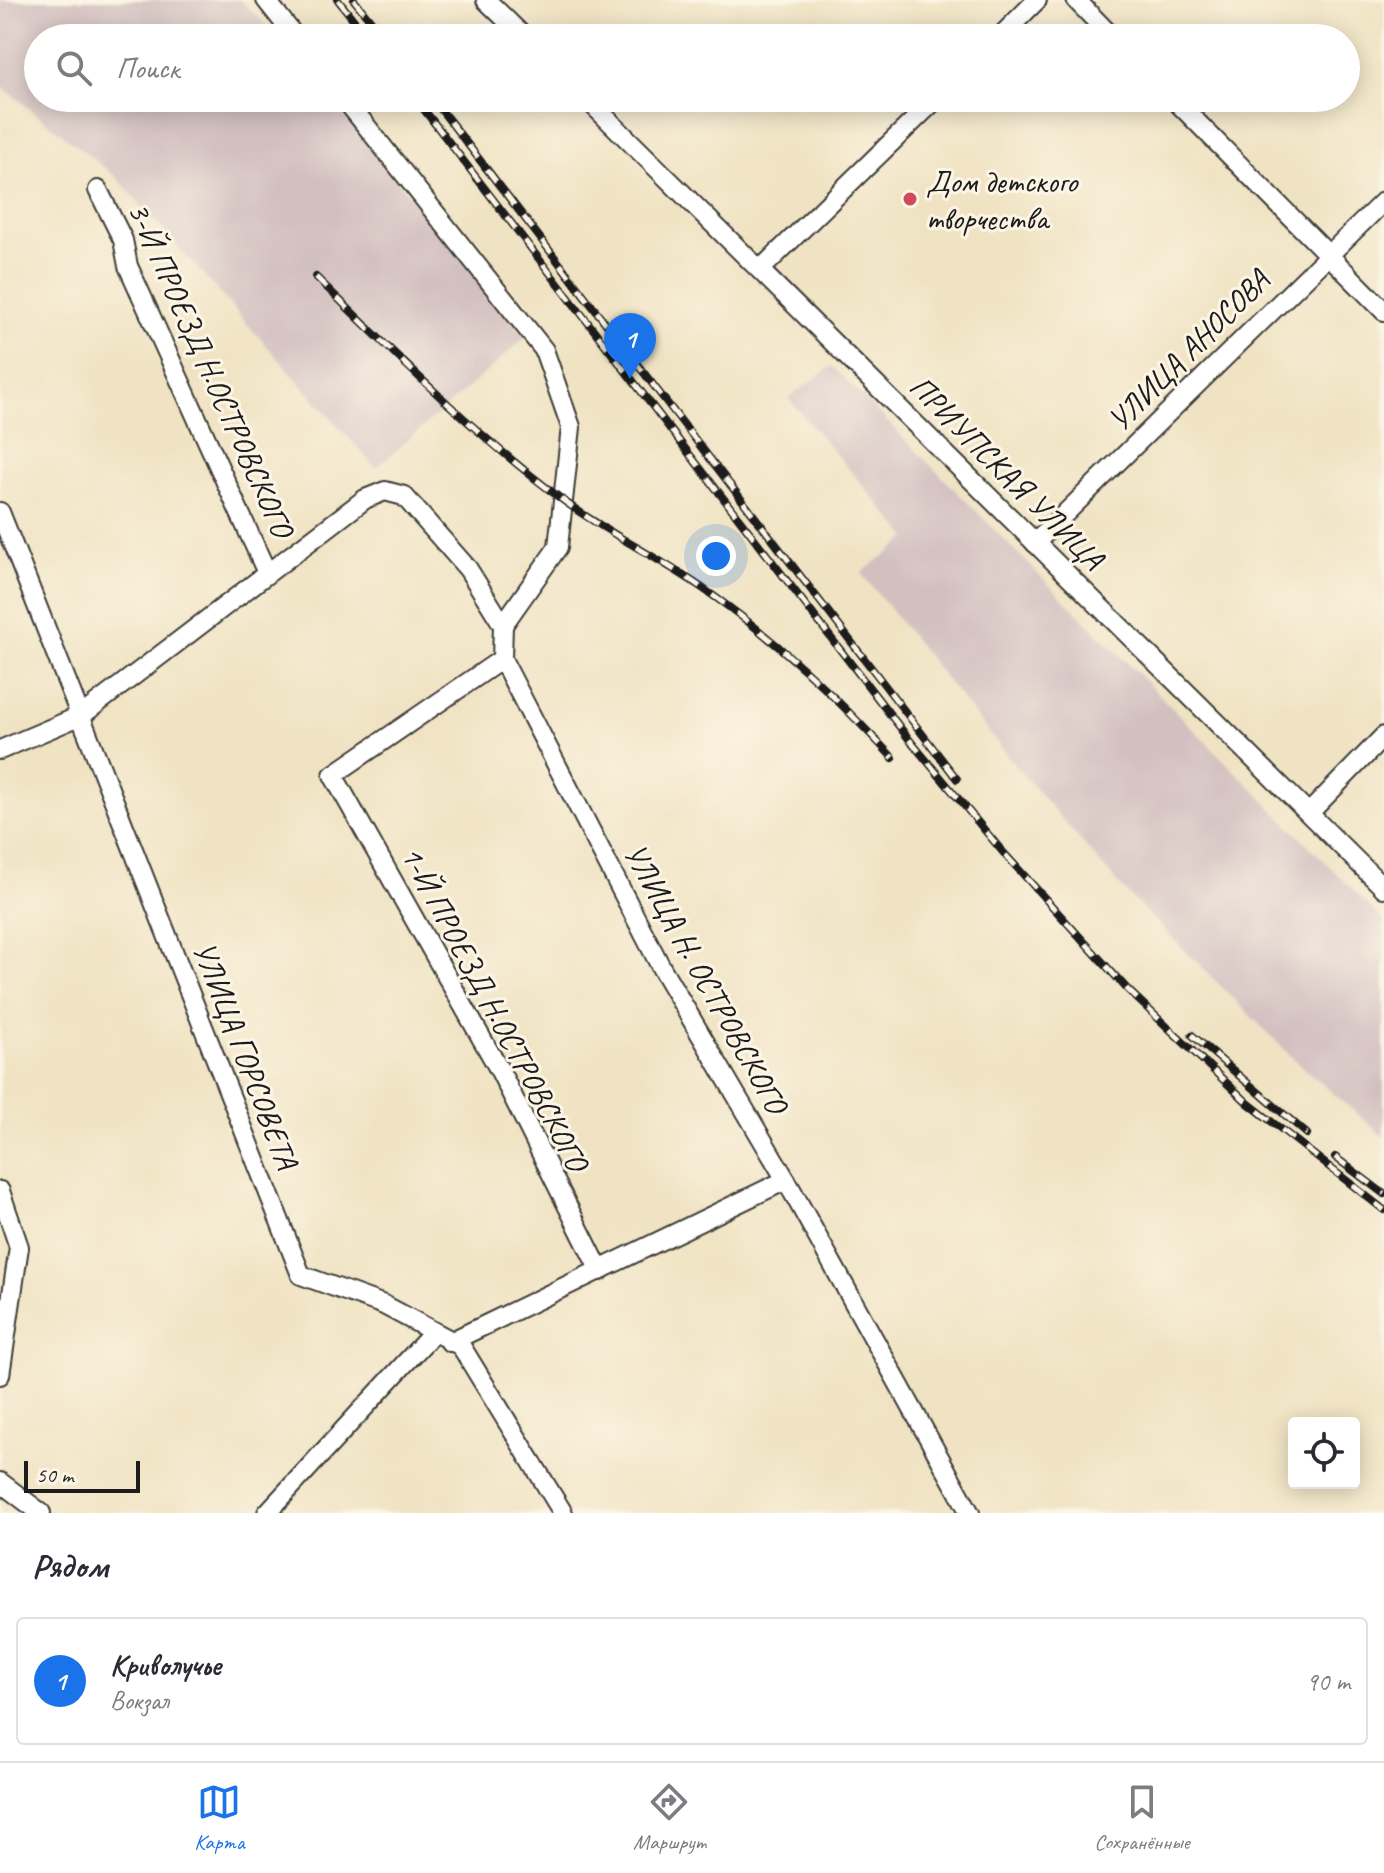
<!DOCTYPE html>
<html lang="ru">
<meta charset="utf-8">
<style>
body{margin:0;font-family:Caveat,sans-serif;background:#f2f2f3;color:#2b2b33}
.controls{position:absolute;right:24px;bottom:24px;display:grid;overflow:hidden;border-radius:8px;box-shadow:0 4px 20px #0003}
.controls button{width:72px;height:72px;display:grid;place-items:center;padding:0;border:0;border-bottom:2px solid #e1e1e2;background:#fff;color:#2b2b33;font:40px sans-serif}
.scale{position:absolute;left:24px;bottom:20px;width:116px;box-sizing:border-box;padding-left:8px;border:4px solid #1c1c1c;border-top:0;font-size:22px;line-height:28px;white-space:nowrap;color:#1c1c1c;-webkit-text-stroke:6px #fcf5e5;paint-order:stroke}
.you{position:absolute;left:716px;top:556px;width:28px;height:28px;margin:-20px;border:6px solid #fff;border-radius:50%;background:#1a73e8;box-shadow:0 0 0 12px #1a73e833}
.badge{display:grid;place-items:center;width:52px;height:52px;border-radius:50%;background:#1a73e8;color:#fff;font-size:26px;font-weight:700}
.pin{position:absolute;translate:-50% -66px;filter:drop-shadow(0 2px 4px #0008)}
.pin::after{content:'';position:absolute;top:42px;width:28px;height:24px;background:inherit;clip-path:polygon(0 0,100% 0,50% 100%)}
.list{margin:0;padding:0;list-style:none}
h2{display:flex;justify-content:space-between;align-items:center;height:104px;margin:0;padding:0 32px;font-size:34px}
h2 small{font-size:26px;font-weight:400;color:#7c7c81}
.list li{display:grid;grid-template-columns:52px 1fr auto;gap:24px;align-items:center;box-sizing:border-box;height:128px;margin:0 16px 16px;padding:0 16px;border:2px solid #e1e1e2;border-radius:8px}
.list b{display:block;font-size:30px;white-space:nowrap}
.list p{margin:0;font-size:26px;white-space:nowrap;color:#7c7c81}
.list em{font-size:26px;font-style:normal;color:#7c7c81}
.icon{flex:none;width:44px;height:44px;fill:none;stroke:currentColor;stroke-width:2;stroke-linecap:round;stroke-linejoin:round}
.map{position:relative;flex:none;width:1384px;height:1513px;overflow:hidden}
.search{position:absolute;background:#fff;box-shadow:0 4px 20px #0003;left:24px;right:24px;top:24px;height:88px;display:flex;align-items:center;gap:20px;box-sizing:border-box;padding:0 28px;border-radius:44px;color:#7c7c81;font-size:30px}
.sheet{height:248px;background:#fff}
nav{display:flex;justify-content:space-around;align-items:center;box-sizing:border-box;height:112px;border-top:2px solid #e1e1e2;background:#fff;font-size:22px;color:#7c7c81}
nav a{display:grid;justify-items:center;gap:4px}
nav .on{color:#1a73e8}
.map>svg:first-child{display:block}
.industrial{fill:#d2bfc0}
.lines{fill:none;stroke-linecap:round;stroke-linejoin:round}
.minor-casing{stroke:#3c3a35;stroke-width:22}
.minor{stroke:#fff;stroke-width:18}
.rail-casing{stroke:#1c1c1c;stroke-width:8}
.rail{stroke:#fcf5e5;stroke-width:5;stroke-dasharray:15;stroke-linecap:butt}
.poi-dot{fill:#d1495b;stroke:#fcf5e5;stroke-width:3}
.labels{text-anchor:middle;stroke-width:6;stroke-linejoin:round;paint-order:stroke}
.poi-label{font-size:32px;fill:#1c1c1c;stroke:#fcf5e5;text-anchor:start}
.street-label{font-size:32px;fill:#1c1c1c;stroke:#fcf5e5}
</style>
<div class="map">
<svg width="1384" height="1513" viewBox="0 0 1384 1513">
<rect width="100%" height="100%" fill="#fcf5e5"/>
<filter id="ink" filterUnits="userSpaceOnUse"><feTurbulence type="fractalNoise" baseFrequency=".0125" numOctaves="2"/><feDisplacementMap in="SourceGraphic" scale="16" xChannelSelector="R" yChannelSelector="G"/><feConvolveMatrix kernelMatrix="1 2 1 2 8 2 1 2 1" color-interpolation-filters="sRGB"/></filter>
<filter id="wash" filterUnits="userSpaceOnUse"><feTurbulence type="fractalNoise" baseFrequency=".006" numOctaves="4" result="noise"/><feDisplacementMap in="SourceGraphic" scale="32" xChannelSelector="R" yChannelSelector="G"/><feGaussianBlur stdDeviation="1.8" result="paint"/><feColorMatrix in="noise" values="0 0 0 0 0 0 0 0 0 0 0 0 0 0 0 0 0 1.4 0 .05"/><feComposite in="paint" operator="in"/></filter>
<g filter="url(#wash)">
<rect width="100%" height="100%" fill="#f0e3c3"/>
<g class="industrial">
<path d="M0,0H240L280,38H38V98H330L526,337L376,468L115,176L0,85Z"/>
<path d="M832,366L1384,921V1137L1299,1064L1123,889L1018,769L861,573L908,538L788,398Z"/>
</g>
</g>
<g filter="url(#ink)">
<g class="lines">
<g class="minor-casing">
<g id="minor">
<path d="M266,0L296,38"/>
<path d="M486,0L525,38"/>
<path d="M1076,0L1113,38"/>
<path d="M999,38L1037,0"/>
<path d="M344,98L544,350L571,427L558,547L503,625"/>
<path d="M586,98L1384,888"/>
<path d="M1173,98L1384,311"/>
<path d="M98,190L123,240L128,266L267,573"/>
<path d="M761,269L937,98"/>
<path d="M0,512L301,1275L384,1305L461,1346L563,1513"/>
<path d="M1035,543L1384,201"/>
<path d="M502,659L333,775L500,1071L600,1271"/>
<path d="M0,750L82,715L365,499L385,491L404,496L468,569L503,625L502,659L662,969L786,1180L970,1513"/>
<path d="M1309,813L1384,736"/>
<path d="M0,1191L19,1247L0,1375"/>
<path d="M450,1342L786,1180"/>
<path d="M0,1482L41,1513"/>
<path d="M267,1513L432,1334"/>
</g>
</g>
<use href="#minor" class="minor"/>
<g class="rail-casing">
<g id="rail">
<path d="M338,0L368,38"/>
<path d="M354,0L385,38"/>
<path d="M415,98L912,743L1002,851L1128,990L1248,1103L1384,1210"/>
<path d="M432,98L957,779"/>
<path d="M316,277C396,355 474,434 564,501C610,535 662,559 708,592C777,640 836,697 893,758"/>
<path d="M1192,1035L1307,1134"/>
<path d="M1335,1157L1384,1194"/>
</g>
</g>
<use href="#rail" class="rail"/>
</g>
</g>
<circle class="poi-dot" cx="910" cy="199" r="8"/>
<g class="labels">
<g class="poi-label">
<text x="926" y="192">Дом детского<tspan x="926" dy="37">творчества</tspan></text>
</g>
<g class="street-label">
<text transform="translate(1188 350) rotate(-45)" y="11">УЛИЦА АНОСОВА</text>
<text transform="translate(211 369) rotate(66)" y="11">3-Й ПРОЕЗД Н.ОСТРОВСКОГО</text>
<text transform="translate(1007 472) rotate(45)" y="11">ПРИУПСКАЯ УЛИЦА</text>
<text transform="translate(706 978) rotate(61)" y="11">УЛИЦА Н. ОСТРОВСКОГО</text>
<text transform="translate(495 1008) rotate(62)" y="11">1-Й ПРОЕЗД Н.ОСТРОВСКОГО</text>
<text transform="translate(246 1055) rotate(69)" y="11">УЛИЦА ГОРСОВЕТА</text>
</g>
</g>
</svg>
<div class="controls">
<button><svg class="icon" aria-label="locate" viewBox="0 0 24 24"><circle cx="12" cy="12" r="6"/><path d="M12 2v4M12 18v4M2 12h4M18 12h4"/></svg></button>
</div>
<div class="scale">50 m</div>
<div class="you"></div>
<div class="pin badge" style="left:630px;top:379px">1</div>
<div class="search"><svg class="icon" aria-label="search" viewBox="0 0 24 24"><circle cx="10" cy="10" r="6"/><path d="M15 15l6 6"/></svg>Поиск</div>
</div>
<section class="sheet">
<h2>Рядом<small></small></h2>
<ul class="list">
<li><span class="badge">1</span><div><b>Криволучье</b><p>Вокзал</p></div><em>90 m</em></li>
</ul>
</section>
<nav>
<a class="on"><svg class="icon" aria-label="map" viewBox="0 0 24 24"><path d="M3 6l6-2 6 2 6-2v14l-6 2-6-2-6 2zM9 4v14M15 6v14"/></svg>Карта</a>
<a><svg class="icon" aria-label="directions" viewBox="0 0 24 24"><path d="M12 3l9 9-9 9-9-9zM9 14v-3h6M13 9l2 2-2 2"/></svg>Маршрут</a>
<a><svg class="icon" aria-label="saved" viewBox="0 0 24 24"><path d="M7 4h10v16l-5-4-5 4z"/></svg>Сохранённые</a>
</nav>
